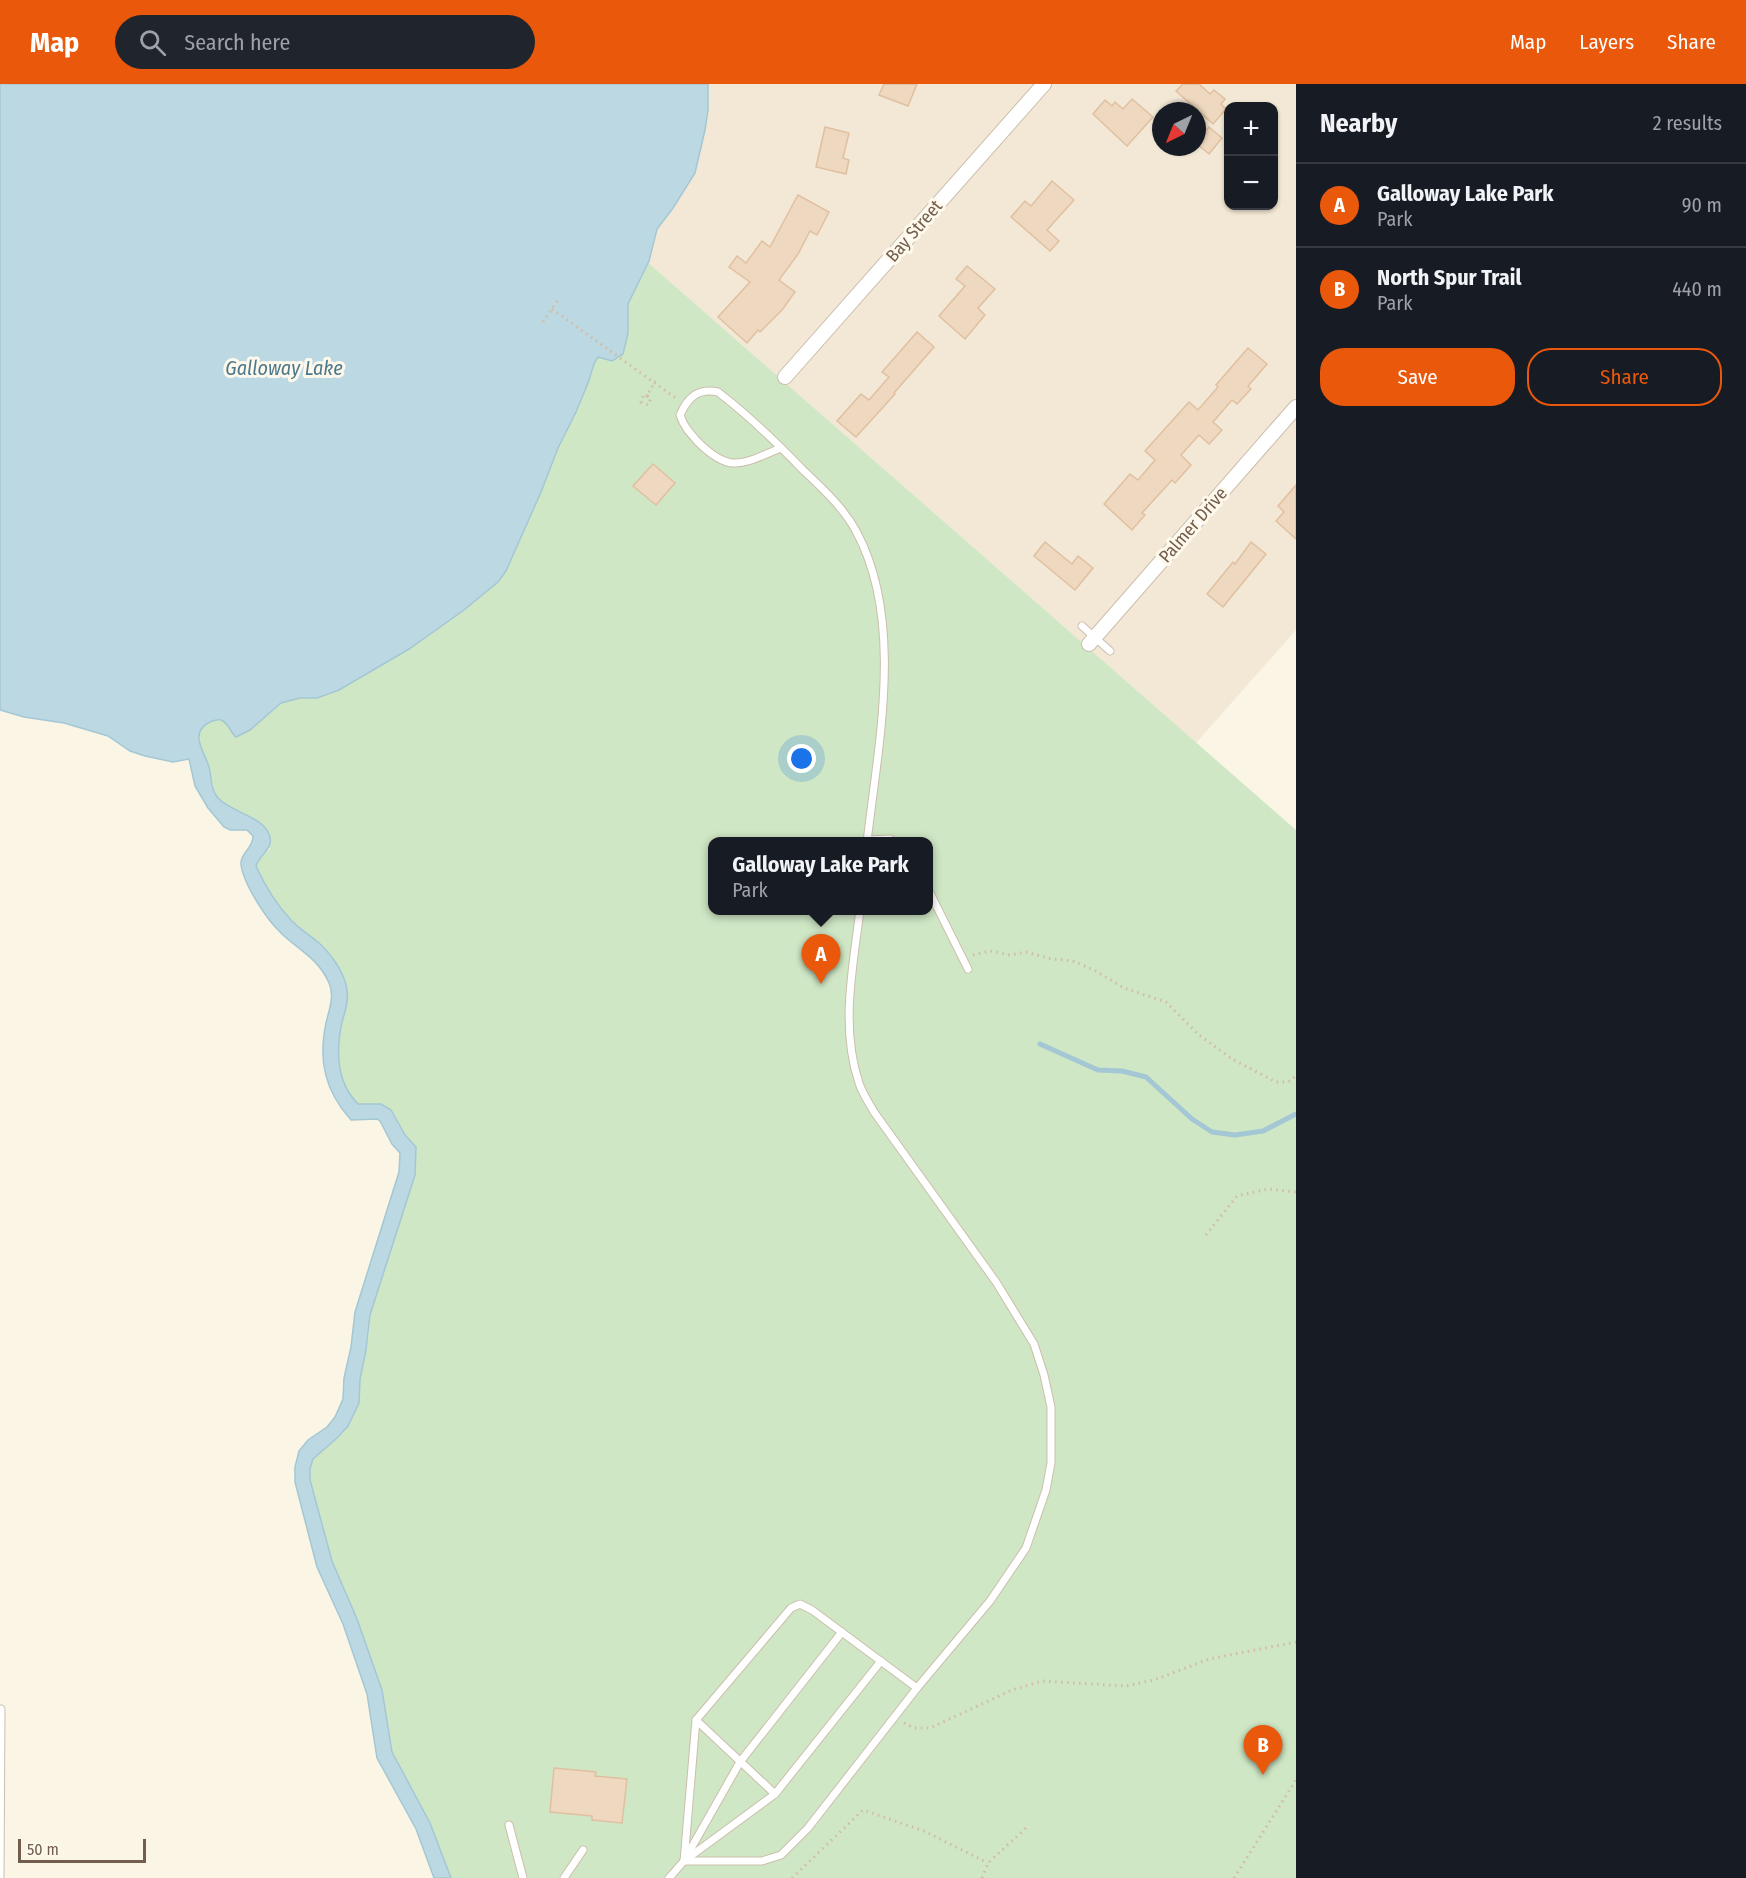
<!DOCTYPE html>
<meta charset="utf-8">
<style>
body{margin:0;font-family:"Fira Sans Condensed",sans-serif;background:#20242c;color:#f1f3f6}
.controls{position:absolute;right:18px;top:18px;display:grid;overflow:hidden;border-radius:12px;box-shadow:0 2px 4px #0004}
.controls button{width:54px;height:54px;display:grid;place-items:center;padding:0;border:0;border-bottom:2px solid #363941;background:#171b24;color:#f1f3f6;font:30px sans-serif}
.compass{position:absolute;left:1152px;top:18px;width:54px;height:54px;border-radius:50%;background:#171b24;box-shadow:0 2px 4px #0004;rotate:223deg}
.scale{position:absolute;left:18px;bottom:15px;width:128px;box-sizing:border-box;padding-left:6px;border:3px solid #725e4d;border-top:0;font-size:16px;line-height:21px;white-space:nowrap;color:#725e4d;-webkit-text-stroke:4px #fef9ec;paint-order:stroke}
.you{position:absolute;left:802px;top:675px;width:21px;height:21px;margin:-15px;border:4px solid #fff;border-radius:50%;background:#1a73e8;box-shadow:0 0 0 9px #1a73e833}
.badge{display:grid;place-items:center;width:39px;height:39px;border-radius:50%;background:#ea580c;color:#fff;font-size:20px;font-weight:700}
.pin{position:absolute;translate:-50% -50px;filter:drop-shadow(0 2px 3px #0008)}
.pin::after{content:'';position:absolute;top:32px;width:21px;height:18px;background:inherit;clip-path:polygon(0 0,100% 0,50% 100%)}
.popup{position:absolute;left:708px;top:753px;width:225px;height:78px;box-sizing:border-box;display:grid;place-content:center;border-radius:12px;background:#171b24;filter:drop-shadow(0 2px 4px #0005);font-size:20px;white-space:nowrap;color:#9ea1a6}
.popup b{font-size:22px;color:#f1f3f6}
.popup::after{content:'';position:absolute;left:50%;top:100%;margin-left:-12px;border:12px solid transparent;border-top-color:#171b24}
.list{margin:0;padding:0;list-style:none}
h2{display:flex;justify-content:space-between;align-items:center;height:78px;margin:0;padding:0 24px;font-size:26px}
h2 small{font-size:20px;font-weight:400;color:#9ea1a6}
.list li{display:grid;grid-template-columns:39px 1fr auto;gap:18px;align-items:center;box-sizing:border-box;height:84px;padding:0 24px;border-top:2px solid #363941}
.list b{display:block;font-size:22px;white-space:nowrap}
.list p{margin:0;font-size:20px;white-space:nowrap;color:#9ea1a6}
.list em{font-size:20px;font-style:normal;color:#9ea1a6}
.actions{display:flex;gap:12px;padding:18px 24px}
.actions a{flex:1;padding:14px 0;border:2px solid #ea580c;border-radius:24px;text-align:center;font-size:21px;color:#ea580c}
.actions .main{background:#ea580c;color:#fff}
.icon{flex:none;width:33px;height:33px;fill:none;stroke:currentColor;stroke-width:2;stroke-linecap:round;stroke-linejoin:round}
.map{position:relative;flex:none;width:1296px;height:1794px;overflow:hidden}
header{display:flex;align-items:center;gap:36px;box-sizing:border-box;height:84px;padding:0 30px;background:#ea580c;color:#fff}
header strong{font-size:28px}
nav{display:flex;gap:33px;margin-inline-start:auto;font-size:21px}
.search{width:420px;height:54px;background:#20242c;display:flex;align-items:center;gap:15px;box-sizing:border-box;padding:0 21px;border-radius:33px;color:#9ea1a6;font-size:22px}
main{display:flex}
aside{flex:1;background:#171b24}
.map>svg:first-child{display:block}
.residential{fill:#f2e8d5;fill-rule:evenodd}
.green{fill:#cfe7c5;fill-rule:evenodd}
.water{fill:#bcd9e3;stroke:#a3c7d4;stroke-width:1.5}
.lines{fill:none;stroke-linecap:round;stroke-linejoin:round}
.stream{stroke:#a3c7d4;stroke-width:5}
.building{fill:#eed8bf;stroke:#e0c0a1;stroke-width:1.5}
.lane-casing{stroke:#ccbead;stroke-width:9}
.street-casing{stroke:#ccbead;stroke-width:16}
.path{stroke:#d3bba3;stroke-width:3;stroke-dasharray:1.5 4.5;stroke-linecap:butt}
.lane{stroke:#fff;stroke-width:7}
.street{stroke:#fff;stroke-width:14}
.labels{text-anchor:middle;stroke-width:6;stroke-linejoin:round;paint-order:stroke}
.street-label{font-size:18px;fill:#725e4d;stroke:#fef9ec}
.water-label{font-size:20px;font-style:italic;fill:#4b788a;stroke:#fef9ec}
</style>
<header>
<strong>Map</strong>
<div class="search"><svg class="icon" aria-label="search" viewBox="0 0 24 24"><circle cx="10" cy="10" r="6"/><path d="M15 15l6 6"/></svg>Search here</div>
<nav><a>Map</a><a>Layers</a><a>Share</a></nav>
</header>
<main>
<div class="map">
<svg width="1296" height="1794" viewBox="0 0 1296 1794">
<rect width="100%" height="100%" fill="#fbf5e6"/>
<path class="residential" d="M705,0H1296V546L1196,659L591,129ZM1228,22H1274V122H1228ZM1161,27H1197V63H1161Z"/>
<path class="green" d="M444,0L1296,746V1794H451L430,1739L392,1668L382,1606L357,1535L332,1477L310,1396V1385L313,1375L337,1354L348,1342L359,1319L360,1295L369,1249L370,1231L415,1091L416,1063L405,1051L391,1026L381,1020H357C343,1005 336,981 338,961C340,938 353,916 344,893C331,864 310,856 291,836C276,820 265,802 256,782L258,776L270,765L261,740C247,732 228,726 217,713C211,705 212,696 210,686C206,671 186,648 211,638C218,635 222,636 228,640ZM713,758H929V826H713Z"/>
<path class="water" d="M0,0H708V26L705,46L695,89L673,124L657,145L649,177L628,220V249L623,270L612,277L598,273L594,280L588,299L576,328L558,364L541,408L506,487L498,498L464,526L409,565L339,606L317,614H300L281,619L250,646L236,653C230,648 229,639 221,636C217,635 212,637 208,639C189,650 205,669 209,683C212,694 210,705 218,714C231,728 263,733 269,750C275,765 260,769 256,782C265,802 276,820 291,836C299,845 310,851 319,859C331,870 345,889 347,906C349,916 345,928 342,938C336,966 336,998 358,1020H381L391,1026L405,1051L416,1063L415,1091L370,1231L366,1266L360,1295L359,1319L348,1342L337,1354L313,1375L310,1385V1396L332,1477L357,1535L382,1606L392,1668L430,1739L451,1794H434L416,1745L377,1674L367,1610L343,1540L317,1483L295,1398V1383L299,1367L308,1356L327,1343L335,1333L343,1315L344,1294L351,1263L355,1228L399,1088L400,1069L392,1060L380,1037L377,1035L351,1036C325,1007 318,977 326,939C329,926 335,912 329,899C318,874 300,867 282,850C267,836 243,800 241,780C240,769 253,765 253,752L247,746H230L224,743L208,724L195,702L189,675L173,678L145,672L130,667L108,652L64,639L24,633L0,626Z"/>
<g class="lines">
<path class="stream" d="M1040,960L1098,986L1122,987L1146,993L1192,1035L1212,1048L1235,1051L1263,1047L1296,1030"/>
</g>
<g class="building">
<path d="M884,0H917L908,22L879,11Z"/>
<path d="M1183,0H1199L1210,10L1214,6L1225,15L1221,20L1226,25L1213,40L1176,7Z"/>
<path d="M1132,15L1153,33L1127,62L1093,30L1105,16L1112,22L1115,18L1123,25Z"/>
<path d="M825,43L849,49L843,74L849,76L846,90L816,83Z"/>
<path d="M1209,43L1222,54L1209,70L1197,60V57Z"/>
<path d="M1052,97L1074,116L1047,146L1059,157L1050,167L1011,133L1025,117L1031,122Z"/>
<path d="M798,111L829,128L817,151L810,147L798,170L779,196L795,208L782,226L760,248L758,246L747,259L718,233L750,198L729,183L737,172L746,179L762,157L770,163Z"/>
<path d="M967,182L995,205L978,224L985,231L965,255L939,232L965,202L956,195Z"/>
<path d="M917,248L934,263L894,309L895,310L856,353L837,337L861,310L869,316L889,293L882,288Z"/>
<path d="M1248,264L1267,280L1248,302L1251,305L1237,320L1232,316L1213,338L1222,346L1209,360L1199,351L1181,371L1191,381L1175,399L1172,396L1142,429L1145,431L1132,446L1104,420L1130,390L1138,396L1155,376L1145,367L1189,318L1198,326L1218,303L1216,301Z"/>
<path d="M653,380L675,399L656,421L633,402Z"/>
<path d="M1296,401V455L1276,437L1284,428L1278,422Z"/>
<path d="M1045,458L1072,480L1078,472L1093,484L1075,506L1034,472Z"/>
<path d="M1251,458L1266,470L1223,523L1207,510L1233,478L1235,480Z"/>
<path d="M554,1684L596,1688L595,1692L627,1695L622,1739L592,1736V1732L550,1728Z"/>
</g>
<g class="lines">
<g class="lane-casing">
<g id="lane">
<path d="M781,364C743,379 731,391 698,358C690,349 684,343 680,331C688,313 698,304 718,308C748,331 776,358 802,385C822,404 843,423 856,447C905,537 878,661 867,758"/>
<path d="M1082,542L1110,567"/>
<path d="M868,756L890,755L895,758"/>
<path d="M929,807L968,885"/>
<path d="M696,1636L775,1710"/>
<path d="M509,1741L523,1794"/>
<path d="M685,1775L740,1678L842,1548"/>
<path d="M684,1777L696,1636L791,1524L800,1520L812,1526L917,1604"/>
<path d="M684,1777L775,1710L881,1577"/>
<path d="M0,1794L1,1625"/>
<path d="M564,1794L583,1766"/>
<path d="M669,1794L684,1777H762L781,1771L808,1744L917,1604L990,1517L1026,1464L1046,1406L1051,1379V1323L1044,1291L1034,1260L996,1198L874,1028C869,1019 862,1009 859,999C840,943 853,883 860,826"/>
</g>
</g>
<g class="street-casing">
<g id="street">
<path d="M785,293L1044,0"/>
<path d="M1089,560L1296,323"/>
</g>
</g>
<g class="path">
<path d="M552,225L677,315"/>
<path d="M543,238L560,213"/>
<path d="M647,312L644,310L641,318L648,321L651,314L647,312L655,297"/>
<path d="M973,871L990,867L1010,871L1026,868L1052,875L1073,877L1094,886L1124,904L1166,918L1199,951L1232,975L1276,998H1288L1296,992"/>
<path d="M1206,1151L1237,1112L1268,1105L1296,1108"/>
<path d="M904,1639L914,1644H930L1012,1606L1042,1597L1126,1602L1154,1596L1209,1575L1296,1558"/>
<path d="M792,1794L863,1726L924,1747L988,1779"/>
<path d="M982,1794L988,1779L1026,1744"/>
<path d="M1234,1794L1296,1696"/>
</g>
<use href="#lane" class="lane"/>
<use href="#street" class="street"/>
</g>
<g class="labels">
<g class="street-label">
<text transform="translate(914 147) rotate(-49)" y="6">Bay Street</text>
<text transform="translate(1193 441) rotate(-49)" y="6">Palmer Drive</text>
</g>
<g class="water-label">
<text x="284" y="291">Galloway Lake</text>
</g>
</g>
</svg>
<div class="controls">
<button>+</button>
<button>−</button>
</div>
<svg class="compass" viewBox="-18 -18 36 36"><path d="M0-13l5 13h-10z" fill="#e53935"/><path d="M0 13l5-13h-10z" fill="#9ea1a6"/></svg>
<div class="scale">50 m</div>
<div class="you"></div>
<div class="pin badge" style="left:821px;top:900px">A</div>
<div class="popup"><b>Galloway Lake Park</b>Park</div>
<div class="pin badge" style="left:1263px;top:1691px">B</div>
</div>
<aside>
<h2>Nearby<small>2 results</small></h2>
<ul class="list">
<li><span class="badge">A</span><div><b>Galloway Lake Park</b><p>Park</p></div><em>90 m</em></li>
<li><span class="badge">B</span><div><b>North Spur Trail</b><p>Park</p></div><em>440 m</em></li>
</ul>
<div class="actions"><a class="main">Save</a><a>Share</a></div>
</aside>
</main>
